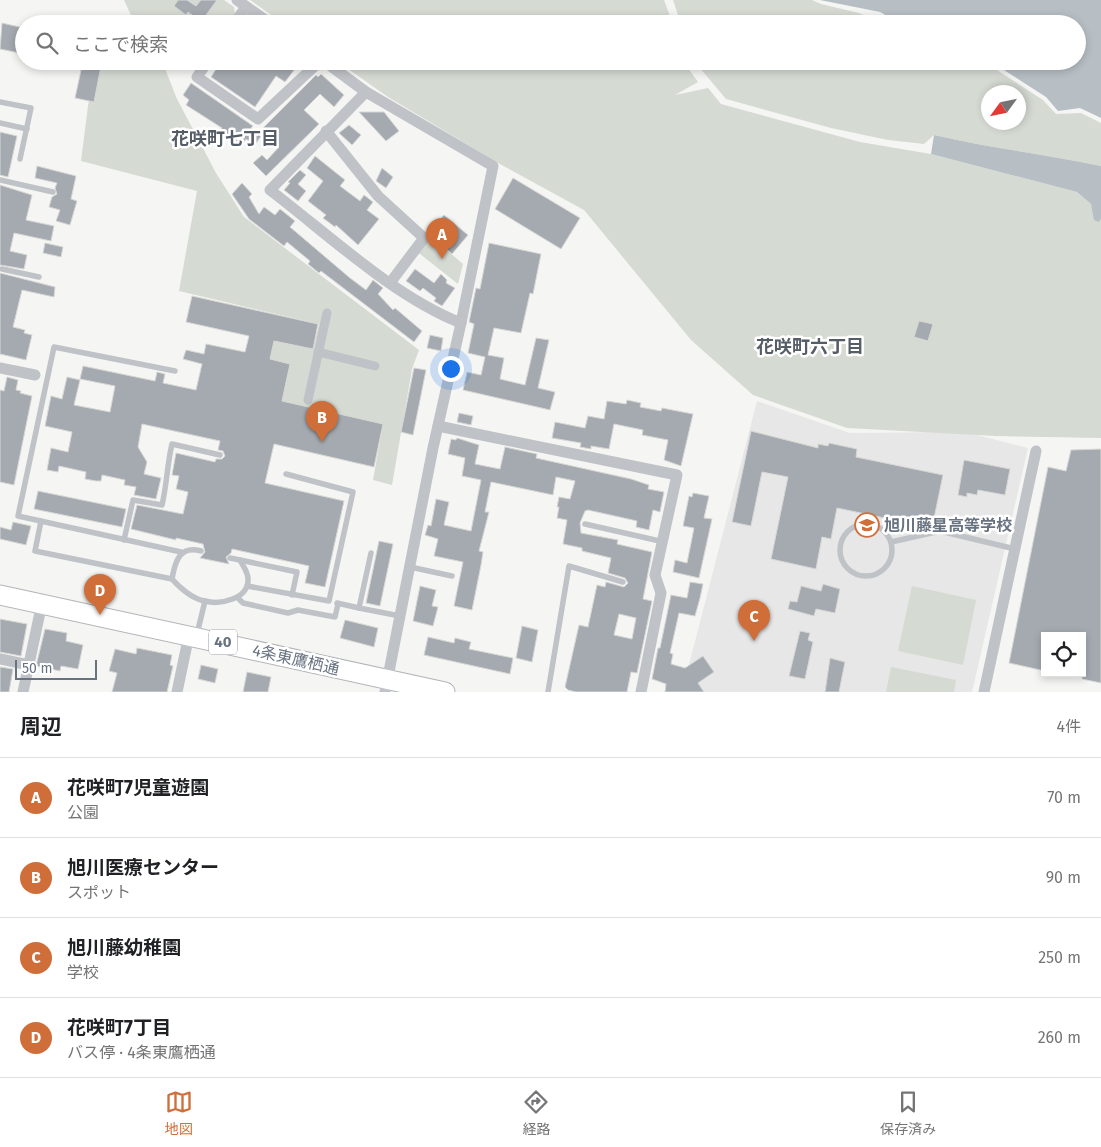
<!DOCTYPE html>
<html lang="ja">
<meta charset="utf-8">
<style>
body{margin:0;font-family:"Fira Sans","Noto Sans JP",sans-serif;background:#f2f2f2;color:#202124}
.controls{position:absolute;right:15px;bottom:15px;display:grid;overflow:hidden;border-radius:0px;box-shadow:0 2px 8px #0003}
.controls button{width:45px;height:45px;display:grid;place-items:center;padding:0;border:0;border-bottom:1px solid #e0e0e0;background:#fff;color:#202124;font:25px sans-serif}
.compass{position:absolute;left:981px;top:85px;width:45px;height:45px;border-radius:50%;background:#fff;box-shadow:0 2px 8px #0003;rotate:237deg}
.scale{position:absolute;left:15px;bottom:12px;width:82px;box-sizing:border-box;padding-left:5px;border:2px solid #687381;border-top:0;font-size:14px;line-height:18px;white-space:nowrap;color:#687381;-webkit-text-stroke:4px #fff;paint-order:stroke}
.you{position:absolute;left:450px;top:368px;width:18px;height:18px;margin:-12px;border:4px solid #fff;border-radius:50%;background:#1a73e8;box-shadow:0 0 0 8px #1a73e833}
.badge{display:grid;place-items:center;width:32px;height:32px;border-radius:50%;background:#d06e39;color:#fff;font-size:16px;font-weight:700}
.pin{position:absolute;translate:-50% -41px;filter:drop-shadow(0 1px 2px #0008)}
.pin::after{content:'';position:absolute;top:26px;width:18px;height:15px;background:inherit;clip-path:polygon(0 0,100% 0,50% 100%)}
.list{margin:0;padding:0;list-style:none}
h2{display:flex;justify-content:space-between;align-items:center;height:65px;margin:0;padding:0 20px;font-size:21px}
h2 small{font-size:16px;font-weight:400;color:#757577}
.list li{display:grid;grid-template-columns:32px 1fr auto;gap:15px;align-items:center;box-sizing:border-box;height:80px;padding:0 20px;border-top:1px solid #e0e0e0}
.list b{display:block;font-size:19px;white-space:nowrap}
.list p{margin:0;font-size:16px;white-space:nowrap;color:#757577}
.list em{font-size:16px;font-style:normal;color:#757577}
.icon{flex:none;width:28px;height:28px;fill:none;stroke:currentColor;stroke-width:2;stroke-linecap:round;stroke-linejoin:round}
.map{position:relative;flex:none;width:1101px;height:692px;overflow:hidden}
.search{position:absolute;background:#fff;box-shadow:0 2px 8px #0003;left:15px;right:15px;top:15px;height:55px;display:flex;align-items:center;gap:12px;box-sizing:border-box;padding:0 18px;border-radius:28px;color:#757577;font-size:19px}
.sheet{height:385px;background:#fff}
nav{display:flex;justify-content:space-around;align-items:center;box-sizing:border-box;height:70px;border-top:1px solid #e0e0e0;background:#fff;font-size:14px;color:#757577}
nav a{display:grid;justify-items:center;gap:2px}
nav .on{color:#d06e39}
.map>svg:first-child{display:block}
.built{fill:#e6e7e6}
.green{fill:#d5dad3;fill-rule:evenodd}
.water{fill:#b7bfc5}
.building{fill:#a4aab0;stroke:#d7d7d5;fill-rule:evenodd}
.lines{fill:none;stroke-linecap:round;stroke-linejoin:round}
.trunk-casing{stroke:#b2b5b8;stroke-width:21}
.service{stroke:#bfc2c6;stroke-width:5.5}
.pedestrian{stroke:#bfc2c6;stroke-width:9}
.minor{stroke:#bfc2c6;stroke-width:11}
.trunk{stroke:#fff;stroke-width:19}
.labels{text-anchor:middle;stroke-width:5;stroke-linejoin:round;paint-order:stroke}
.shield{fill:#fff;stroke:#959da7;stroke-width:1}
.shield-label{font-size:15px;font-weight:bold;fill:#687381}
.poi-label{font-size:16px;font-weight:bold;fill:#687381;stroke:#fff;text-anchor:start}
.street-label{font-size:16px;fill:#687381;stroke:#fff}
.neighbourhood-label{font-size:18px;font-weight:bold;fill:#555d67;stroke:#fff}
</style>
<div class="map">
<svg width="1101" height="692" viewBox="0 0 1101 692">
<rect width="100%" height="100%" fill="#f5f6f3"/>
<path class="built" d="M757,401L850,433L965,432L1028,448L972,692H682Z"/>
<g class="green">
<path d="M124,0H224L234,7L235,14L228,24H204L201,21L197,24H135Z"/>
<path d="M250,0H664L673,24H284Z"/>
<path d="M673,0H812L821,4L859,13L883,24H681Z"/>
<path d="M97,61H162L177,99L216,173L244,217L419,350L412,369L392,485L373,480L383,424L276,400L267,385L285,389L290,364L270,359L274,341L313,349L319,324L179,291L197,191L81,161L88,106Z"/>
<path d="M337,61H683L698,82L675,95L708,88L721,104L860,142L931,154L1077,192L1091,204L1099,222L1101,219V438L995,436L847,428L753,395L691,340L584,210L500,164L388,97Z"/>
<path d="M694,61H983L1043,100L1056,114L1081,113L1101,123V166C1045,154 989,148 934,135L924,144L888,140L831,128L726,99ZM988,92H1018V122H988Z"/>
<path d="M428,234L463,264L458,284L415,250Z"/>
<path d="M912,586L976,600L963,665L898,651Z"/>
<path d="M891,667L956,680L954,692H886Z"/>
</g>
<g class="water">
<path d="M820,0H1101V118L1080,108L1058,111L1046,97L990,61H1077V24H901L880,12Z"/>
<path d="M934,135C989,148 1045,154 1101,166V219L1099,222L1094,220L1091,204L1077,192L931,154Z"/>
</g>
<g class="building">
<path d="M178,0H187L196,6L201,0H217L201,22L188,12L186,15L174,6Z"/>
<path d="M2,23L24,28V54L0,49Z"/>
<path d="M83,61H102L94,102L75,98Z"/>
<path d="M226,61H293L298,65L285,82L276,76L255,107L211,77L218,66L222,68Z"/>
<path d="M321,74L344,95L334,107L320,94L304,110L319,124L266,176L253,163L262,155L267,160L279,147L261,130L316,75L318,77Z"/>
<path d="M191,83L253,126L251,128L261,136L255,145L246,139L242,145L221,130L222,128L186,105L189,100L183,95Z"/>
<path d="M359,112H384L399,131L386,141Z"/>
<path d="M349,125L361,135L352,145L339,133Z"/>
<path d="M0,132L17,136L8,177L0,175Z"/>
<path d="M315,156L345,180L340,186L360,201L364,195L373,202L367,210L379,219L358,245L336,225L335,227L323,218L326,215L308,201L323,181L307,168Z"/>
<path d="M37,166L76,176L71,199L77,201L70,225L56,221L60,210L49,207L52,197L57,194L55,188L57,183L35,178Z"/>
<path d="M382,168L393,177L386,188L376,181Z"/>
<path d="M300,170L306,175L298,184L306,191L298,201L284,190L290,183L288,182Z"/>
<path d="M513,178L580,218L561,249L495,209Z"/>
<path d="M242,183L252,194L249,197L259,214L264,207L275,215L280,209L295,221L290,227L350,278L366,290L373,280L383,288L378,294L393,310L395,308L422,331L414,342L321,271L319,273L308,264L310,261L287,242L284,246L249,219L232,194Z"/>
<path d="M0,185L32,195L26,220L54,226L51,241L14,233L10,251L27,255L24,269L0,265Z"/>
<path d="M444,215L468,235L452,254L429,233Z"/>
<path d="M45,243L63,247L61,257L43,253Z"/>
<path d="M489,243L541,254L533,294L530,293L521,333L494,328L488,355L504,358L500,379L525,385L536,338L549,340L538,388L555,392L550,410L463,390L467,372L481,375L485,357L468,353L474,324L469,322L476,288L480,289Z"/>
<path d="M415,269L434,283L441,274L447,280L446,283L455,288L442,306L434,301L436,298L423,288L420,291L406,281Z"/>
<path d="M0,273L55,287L54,297L22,290L13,327L25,330L24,333L32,335L26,360L0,354Z"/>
<path d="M192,296L318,324L313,349L274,341L270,359L290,364L282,401L383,424L374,467L274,444L265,483L344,501L325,587L305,583L309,566L232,549L231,553L226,557L229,564L200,558L205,552L203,544L176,538V540L131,529L137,505L183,514L188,492L176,489L179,476L172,475L176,453L215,462L216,459H222L225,456L223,451L218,450L220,441L142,424L138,447L147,462L144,474L161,478L156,499L134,495L136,487L124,485L125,480L102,475L101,481H96L85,479L86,472L59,466L58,472L47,470L51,448L68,452L72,432L45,426L51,396L62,399L67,377L80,380L74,405L110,412L115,386L80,379L83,366L155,381L157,372L165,374L163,383L196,390L202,364L183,359L186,350L204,354L206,344L245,352L249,336L186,322Z"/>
<path d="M919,321L933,324L928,341L914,337Z"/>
<path d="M430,335L443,338L441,351L427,348Z"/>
<path d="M414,368L426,370L413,435L401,432Z"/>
<path d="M7,377L18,380L16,390L21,391L20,393L32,396L14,485L0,482V390L4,391Z"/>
<path d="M627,400L641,403L640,407L661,411L662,408L693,414L681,466L664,460L668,440L642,435L643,430L614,424L609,449L591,446V449L580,447L581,443L552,438L555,422L585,428L588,416L604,419L607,401L626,404Z"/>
<path d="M459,413L473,416L471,425L457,422Z"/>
<path d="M751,431L818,448V444L828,446L829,443L857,449L856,457L943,475L932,528L837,508L831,539L822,537L816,569L771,559L788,477L762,472L751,526L732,522Z"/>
<path d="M457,438L479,445L475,464L500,469L505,447L537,454L536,458L631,479L649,485L648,489L664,492L660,512L653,510L649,530L636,527L637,521L588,510L585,511L580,523L581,533L618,540L617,544L652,552L643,599L652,601L637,673L631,672L627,692H576L568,690L565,687L579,625L588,627L597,585L605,587L606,582L624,587L628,583L625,578L608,573L611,558L582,551V548L563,544L567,520L557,518L559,507H557L559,497L570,499L575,481L556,477L553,495L491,482L485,512H489L479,551L483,552L481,565L472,610L454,606L463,562L434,556L438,539L425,535L428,525L431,526L436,499L449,502L444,525L471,531L481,480L462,476L465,458L448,454L451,439L456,440ZM619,614L636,618L632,639L614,635Z"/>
<path d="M1101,449V683L1082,679V636H1045V671L1009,663L1048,467L1066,471L1071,450Z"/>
<path d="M964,460L1010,469L1005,495L978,490L977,495L967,493V497L958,495Z"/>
<path d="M38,491L126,509L122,527L34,509Z"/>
<path d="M693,493L709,496L704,518L712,519L699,578L673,572L675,560L687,563L694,528L683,526L689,496L692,497Z"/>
<path d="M13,522L31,526L26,545L0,539V527L11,530Z"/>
<path d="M379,541L393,544L380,606L366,603Z"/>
<path d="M690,582L703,584L700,598L695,616L679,613L670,653L673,654L671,664L685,668L703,656L714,672L698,683L704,692H665L666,684L652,679L658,648H660L671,595L687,598Z"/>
<path d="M823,584L840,589L835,613L816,609L814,616L788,609L790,601L797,602L801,586L821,591Z"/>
<path d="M420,586L436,590L432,606L438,607L433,626L413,621Z"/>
<path d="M0,619L27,624L21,656L0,652Z"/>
<path d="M345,620L378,628L374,647L340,638Z"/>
<path d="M522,626L538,630L532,662L516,658Z"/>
<path d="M45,629L67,633L66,641L83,645L78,669L61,666L60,671L36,666Z"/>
<path d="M800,631L810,633L808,640L813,642L805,679L789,676Z"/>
<path d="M428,637L454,643L455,638L471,642L469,649L513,658L510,674L424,655Z"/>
<path d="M137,648L172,655L170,665L173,666L167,692H112L117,673L109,671L115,649L136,654Z"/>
<path d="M830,658L845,662L839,692H825Z"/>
<path d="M201,665L218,669L215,683L198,679Z"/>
<path d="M0,667L13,669L9,692H0Z"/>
<path d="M247,672L271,677L268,692H243Z"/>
</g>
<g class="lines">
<g class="trunk-casing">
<path id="trunk" d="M0,595L445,692"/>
</g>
<g class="service">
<path d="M0,102L31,108L20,159"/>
<path d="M0,123L27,129"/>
<path d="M0,180L53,192"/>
<path d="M2,269L39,277"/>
<path d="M175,371L54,347L18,516L181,552"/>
<path d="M41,521L35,551L172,579"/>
<path d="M585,524L664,542"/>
<circle cx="866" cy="550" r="26"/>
<path d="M124,540L133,500L162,505C167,484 167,465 172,444L220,455"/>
<path d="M891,542L940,531L1015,549"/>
<path d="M201,551C180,545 175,561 172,579C180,588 193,599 205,601C220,605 249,599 248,579C248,572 243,566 240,560L230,558"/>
<path d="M371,553L359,608L400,616"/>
<path d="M240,560L297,572L292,595"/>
<path d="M410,567L452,576"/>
<path d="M247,586L329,601L353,492L286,474"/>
<path d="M238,598L243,603L288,613L298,610L335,617L338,604"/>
<path d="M337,603L359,608"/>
<path d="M197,634L205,601"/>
<path d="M548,692L569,566L623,582"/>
</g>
<g class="pedestrian">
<path d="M318,352L375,366"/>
<path d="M308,400L327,313"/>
</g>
<g class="minor">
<path d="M237,0L271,24"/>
<path d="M234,24L246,7"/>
<path d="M208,61L197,77L258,119L320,61"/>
<path d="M324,61L366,92L493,166L461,323L433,448L385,692"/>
<path d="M366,92L270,190C329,235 393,296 461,323"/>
<path d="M326,131L378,196L424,238L390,283"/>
<path d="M0,368L35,375"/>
<path d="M438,426L677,475L655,575L661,593L641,692"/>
<path d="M0,659L29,665"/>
<path d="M23,692L42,603"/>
<path d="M177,692L189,635"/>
<path d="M984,692L1036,451"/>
</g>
<use href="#trunk" class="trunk"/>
</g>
<defs>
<g id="school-ring" transform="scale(1.25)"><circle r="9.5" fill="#fff" stroke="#d06e39" stroke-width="1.5"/><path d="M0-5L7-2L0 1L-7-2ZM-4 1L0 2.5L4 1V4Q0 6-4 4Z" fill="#d06e39"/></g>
</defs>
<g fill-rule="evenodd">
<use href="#school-ring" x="867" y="525"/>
</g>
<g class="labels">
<rect class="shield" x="209" y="629.5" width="28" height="25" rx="4"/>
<g class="shield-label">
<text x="223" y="647">40</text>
</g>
<g class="poi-label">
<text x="884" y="531">旭川藤星高等学校</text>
</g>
<g class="street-label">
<text transform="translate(296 659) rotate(13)" y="6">4条東鷹栖通</text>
</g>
<g class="neighbourhood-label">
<text x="225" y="145">花咲町七丁目</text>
<text x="810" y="353">花咲町六丁目</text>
</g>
</g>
</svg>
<div class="controls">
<button><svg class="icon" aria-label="locate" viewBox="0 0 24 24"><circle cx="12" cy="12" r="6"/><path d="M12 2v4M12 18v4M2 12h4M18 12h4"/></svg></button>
</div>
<svg class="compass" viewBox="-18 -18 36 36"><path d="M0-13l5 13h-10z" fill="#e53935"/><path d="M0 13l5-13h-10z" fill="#757577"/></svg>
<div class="scale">50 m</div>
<div class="you"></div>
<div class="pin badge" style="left:442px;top:259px">A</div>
<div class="pin badge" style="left:322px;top:442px">B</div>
<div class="pin badge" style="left:754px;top:641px">C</div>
<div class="pin badge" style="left:100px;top:615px">D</div>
<div class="search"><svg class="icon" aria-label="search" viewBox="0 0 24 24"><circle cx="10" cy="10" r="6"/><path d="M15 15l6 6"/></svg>ここで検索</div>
</div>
<section class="sheet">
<h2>周辺<small>4件</small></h2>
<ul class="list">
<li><span class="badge">A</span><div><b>花咲町7児童遊園</b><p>公園</p></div><em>70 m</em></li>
<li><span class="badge">B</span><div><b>旭川医療センター</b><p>スポット</p></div><em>90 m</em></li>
<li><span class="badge">C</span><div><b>旭川藤幼稚園</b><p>学校</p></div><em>250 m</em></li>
<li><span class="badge">D</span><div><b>花咲町7丁目</b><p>バス停 · 4条東鷹栖通</p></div><em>260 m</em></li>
</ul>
</section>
<nav>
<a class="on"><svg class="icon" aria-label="map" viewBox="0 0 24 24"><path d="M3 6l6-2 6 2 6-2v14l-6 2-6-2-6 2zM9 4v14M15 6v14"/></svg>地図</a>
<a><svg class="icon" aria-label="directions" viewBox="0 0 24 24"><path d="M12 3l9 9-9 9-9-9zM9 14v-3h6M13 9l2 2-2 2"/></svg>経路</a>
<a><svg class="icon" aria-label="saved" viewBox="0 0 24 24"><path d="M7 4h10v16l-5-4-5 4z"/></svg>保存済み</a>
</nav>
